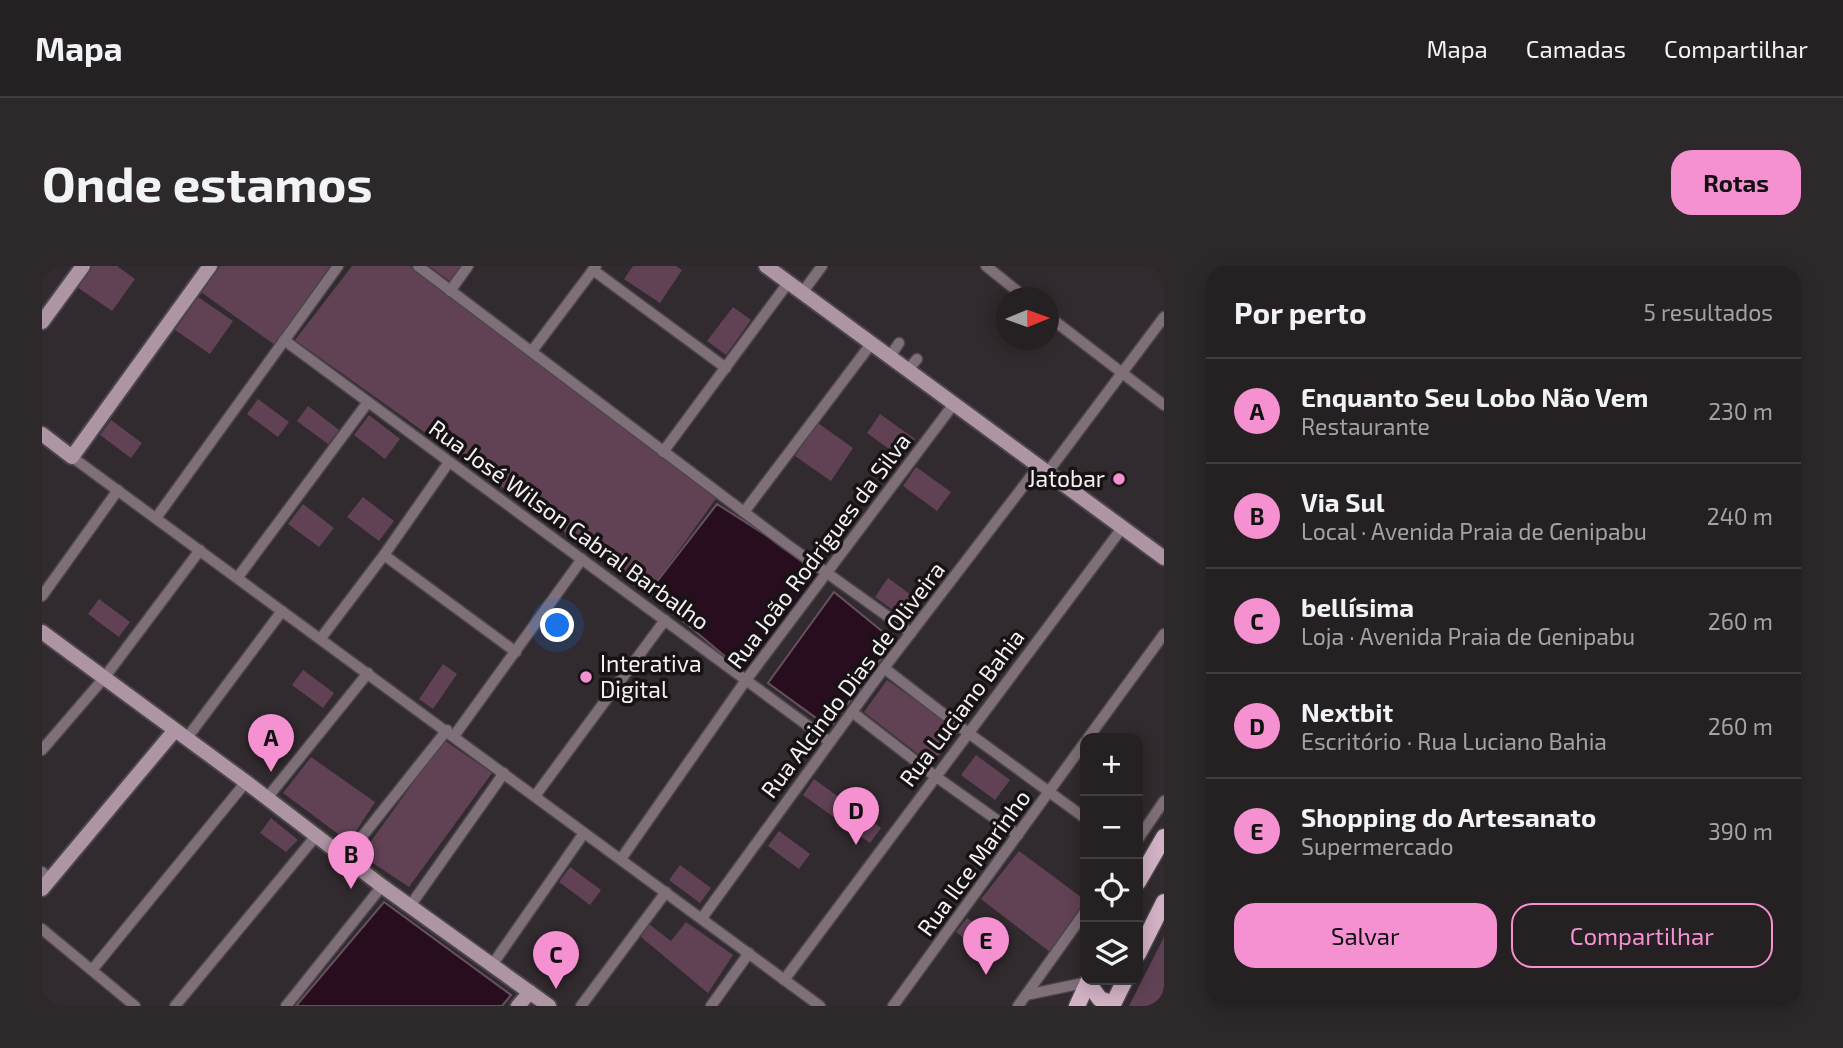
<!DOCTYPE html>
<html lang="pt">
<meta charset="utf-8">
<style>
body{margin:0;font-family:"Exo 2",sans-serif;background:#2d282a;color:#f1f3f6}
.controls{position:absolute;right:21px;bottom:21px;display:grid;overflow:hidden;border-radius:14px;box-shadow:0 4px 18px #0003}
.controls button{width:63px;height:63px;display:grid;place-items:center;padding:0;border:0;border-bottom:2px solid #423e40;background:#252022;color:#f1f3f6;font:35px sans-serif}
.compass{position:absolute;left:954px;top:21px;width:63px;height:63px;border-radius:50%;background:#252022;box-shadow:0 4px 18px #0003;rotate:89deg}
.you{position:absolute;left:516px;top:360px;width:24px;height:24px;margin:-18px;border:5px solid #fff;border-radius:50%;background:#1a73e8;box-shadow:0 0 0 10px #1a73e833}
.badge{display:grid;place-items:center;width:46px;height:46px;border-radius:50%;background:#f590d1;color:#111;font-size:23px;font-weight:700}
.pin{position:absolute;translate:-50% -58px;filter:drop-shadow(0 2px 4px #0008)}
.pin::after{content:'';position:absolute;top:37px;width:24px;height:21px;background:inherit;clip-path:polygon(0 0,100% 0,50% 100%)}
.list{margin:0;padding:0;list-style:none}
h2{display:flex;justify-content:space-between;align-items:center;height:91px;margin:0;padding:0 28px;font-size:30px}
h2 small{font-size:23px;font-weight:400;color:#a3a3a5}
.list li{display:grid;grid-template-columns:46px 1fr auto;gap:21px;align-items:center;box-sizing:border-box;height:105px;padding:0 28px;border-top:2px solid #423e40}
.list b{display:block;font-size:26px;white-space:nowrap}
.list p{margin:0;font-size:23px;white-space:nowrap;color:#a3a3a5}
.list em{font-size:23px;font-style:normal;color:#a3a3a5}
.actions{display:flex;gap:14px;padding:21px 28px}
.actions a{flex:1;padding:16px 0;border:2px solid #f590d1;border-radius:21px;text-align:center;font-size:24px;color:#f590d1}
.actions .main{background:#f590d1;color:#111}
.icon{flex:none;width:38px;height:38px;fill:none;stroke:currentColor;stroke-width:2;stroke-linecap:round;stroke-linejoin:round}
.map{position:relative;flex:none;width:1122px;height:740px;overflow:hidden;border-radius:21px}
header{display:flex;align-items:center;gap:42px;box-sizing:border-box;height:98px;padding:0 35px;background:#252022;border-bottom:2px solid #423e40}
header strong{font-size:33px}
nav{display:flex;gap:38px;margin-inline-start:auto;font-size:24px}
.intro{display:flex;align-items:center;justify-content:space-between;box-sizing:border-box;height:168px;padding:0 42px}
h1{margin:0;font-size:49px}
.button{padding:18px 32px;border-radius:21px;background:#f590d1;color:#111;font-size:24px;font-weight:700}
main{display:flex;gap:42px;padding:0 42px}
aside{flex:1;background:#252022;border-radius:21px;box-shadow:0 4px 18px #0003}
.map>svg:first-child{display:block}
.green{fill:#614255}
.water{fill:#280d1f;stroke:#66515f;stroke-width:2}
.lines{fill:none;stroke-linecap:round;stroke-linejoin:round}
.street-casing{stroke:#4c464a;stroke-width:13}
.secondary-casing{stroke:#4c464a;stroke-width:18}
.primary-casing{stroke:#4c464a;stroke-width:19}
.street{stroke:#7f6f78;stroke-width:10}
.secondary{stroke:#ae95a4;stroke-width:14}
.primary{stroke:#d2b2c5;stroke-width:16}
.poi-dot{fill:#f590d1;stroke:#171315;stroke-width:2.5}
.labels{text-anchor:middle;stroke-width:7;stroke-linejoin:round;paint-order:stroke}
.poi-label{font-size:23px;fill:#f5f0f3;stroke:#171315;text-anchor:end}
.street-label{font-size:23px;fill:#f5f0f3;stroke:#171315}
</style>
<header>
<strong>Mapa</strong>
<nav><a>Mapa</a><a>Camadas</a><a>Compartilhar</a></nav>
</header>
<div class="intro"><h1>Onde estamos</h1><a class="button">Rotas</a></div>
<main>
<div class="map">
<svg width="1122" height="740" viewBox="0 0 1122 740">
<rect width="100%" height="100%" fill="#312a2e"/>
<g class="green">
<path d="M50,0H75L93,13L70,45L35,21Z"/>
<path d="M178,0H288L233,79L159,26Z"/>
<path d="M310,0H368L678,227L607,326L253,74Z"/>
<path d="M387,0H420L409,16Z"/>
<path d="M591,0H634L640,4L618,37L582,13Z"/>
<path d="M156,31L191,55L168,88L133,64Z"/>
<path d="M691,41L709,54L684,89L665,75Z"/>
<path d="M216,133L247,156L236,171L205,148Z"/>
<path d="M266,140L297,164L286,178L255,155Z"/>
<path d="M838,148L873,173L859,192L825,167Z"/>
<path d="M327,149L358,173L343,193L312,169Z"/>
<path d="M69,154L100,177L89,192L58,169Z"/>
<path d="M776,157L811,182L789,215L753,190Z"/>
<path d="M874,201L909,226L895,245L861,220Z"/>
<path d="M321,231L352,255L337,275L305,251Z"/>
<path d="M261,238L292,262L277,281L246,258Z"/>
<path d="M846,312L880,337L867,356L833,331Z"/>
<path d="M57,333L88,356L77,371L46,348Z"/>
<path d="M401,398L415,408L391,443L377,433Z"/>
<path d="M261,404L292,427L281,442L250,419Z"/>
<path d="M845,414L917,465L889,498L822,446Z"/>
<path d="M402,474L450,507L367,621L319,589Z"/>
<path d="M934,489L968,514L953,534L919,509Z"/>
<path d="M269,491L333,536L307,576L241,527Z"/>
<path d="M772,513L839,562L828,577L761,529Z"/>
<path d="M229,552L256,574L244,586L218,567Z"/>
<path d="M737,565L768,588L757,603L726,580Z"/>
<path d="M977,585L1043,634L1008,686L939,633Z"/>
<path d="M638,599L669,622L658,637L627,614Z"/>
<path d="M528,601L559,624L548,639L517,616Z"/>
<path d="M925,652L956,675L945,690L914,666Z"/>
<path d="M644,656L691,689L666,727L599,671L607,658L629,675Z"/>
<path d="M1122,671V740H1087Z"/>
</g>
<g class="water">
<path d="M675,238L781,306L705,409L607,326Z"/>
<path d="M792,326L852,375L788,462L726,417Z"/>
<path d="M342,636L469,729L460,740H254Z"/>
</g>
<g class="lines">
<g class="street-casing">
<g id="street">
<path d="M376,0L743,277L869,367"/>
<path d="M944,0L984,32"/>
<path d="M551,4L684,102"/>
<path d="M408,25L426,0"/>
<path d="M760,27L780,0"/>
<path d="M1006,50L1122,139"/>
<path d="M242,74L788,476"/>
<path d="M490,85L554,0"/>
<path d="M847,92L857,77"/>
<path d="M865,105L875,93"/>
<path d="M621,186L746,17"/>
<path d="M30,191L778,740"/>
<path d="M1005,207L1122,51"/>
<path d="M702,246L829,78"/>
<path d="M114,252L296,0"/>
<path d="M342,289L474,386"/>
<path d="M196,311L326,136"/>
<path d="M0,330L76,224"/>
<path d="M279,372L342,289L407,196"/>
<path d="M842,402L925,466L1043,552"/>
<path d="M810,446L893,510L976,569"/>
<path d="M412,470L540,293"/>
<path d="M145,472L240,345"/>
<path d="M1046,472L1122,368"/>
<path d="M0,484L62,412L158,284"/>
<path d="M493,530L623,354"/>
<path d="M225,532L326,407"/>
<path d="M1096,573L1122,535"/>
<path d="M303,592L405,464"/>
<path d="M579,593L704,414L911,139"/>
<path d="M0,606L8,613"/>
<path d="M368,640L462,507"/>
<path d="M660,652L842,402L996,201"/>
<path d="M0,663L93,740"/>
<path d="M450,699L542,567"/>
<path d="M50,704L204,516"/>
<path d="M742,714L1080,262"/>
<path d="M984,729L1046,716"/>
<path d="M133,740L274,570"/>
<path d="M244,740L340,620"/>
<path d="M539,740L624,626"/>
<path d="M669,740L707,687"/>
<path d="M851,740L1043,476"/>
<path d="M976,740L1043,646"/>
</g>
</g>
<g class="secondary-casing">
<g id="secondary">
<path d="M724,0L1122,292"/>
<path d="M0,56L41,0"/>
<path d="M0,168L30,191L168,0"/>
<path d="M0,366L204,516L340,620L507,740"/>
<path d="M0,623L133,464"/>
<path d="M476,740L488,726"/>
</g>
</g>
<g class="primary-casing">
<g id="primary">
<path d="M1096,616L1122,571"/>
<path d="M1096,688L1122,636"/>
<path d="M1046,717L1058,733L1071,738"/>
<path d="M1035,740L1047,714"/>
<path d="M1070,740L1083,714"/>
</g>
</g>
<use href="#street" class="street"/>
<use href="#secondary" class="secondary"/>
<use href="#primary" class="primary"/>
</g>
<g class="poi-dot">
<circle cx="1077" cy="213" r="7"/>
<circle cx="544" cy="411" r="7"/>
</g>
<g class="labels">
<g class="poi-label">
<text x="1063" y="221">Jatobar</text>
<text x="558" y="406" text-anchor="start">Interativa<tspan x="558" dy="26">Digital</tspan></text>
</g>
<g class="street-label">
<text transform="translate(527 259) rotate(36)" y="8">Rua José Wilson Cabral Barbalho</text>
<text transform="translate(777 285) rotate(-53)" y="8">Rua João Rodrigues da Silva</text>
<text transform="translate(811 414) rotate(-53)" y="8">Rua Alcindo Dias de Oliveira</text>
<text transform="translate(920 442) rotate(-53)" y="8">Rua Luciano Bahia</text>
<text transform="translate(932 597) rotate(-54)" y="8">Rua Ilce Marinho</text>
</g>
</g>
</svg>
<div class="controls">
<button>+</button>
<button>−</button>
<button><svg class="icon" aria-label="locate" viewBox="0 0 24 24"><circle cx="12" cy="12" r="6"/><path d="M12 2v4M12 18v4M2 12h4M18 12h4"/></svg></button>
<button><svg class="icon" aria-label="layers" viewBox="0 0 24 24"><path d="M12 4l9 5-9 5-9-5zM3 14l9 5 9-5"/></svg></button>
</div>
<svg class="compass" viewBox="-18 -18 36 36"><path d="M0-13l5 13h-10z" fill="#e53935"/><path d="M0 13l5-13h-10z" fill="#a3a3a5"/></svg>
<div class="you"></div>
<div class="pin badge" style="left:229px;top:506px">A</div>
<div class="pin badge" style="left:309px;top:623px">B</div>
<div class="pin badge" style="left:514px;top:723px">C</div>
<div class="pin badge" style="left:814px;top:579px">D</div>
<div class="pin badge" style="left:944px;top:709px">E</div>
</div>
<aside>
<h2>Por perto<small>5 resultados</small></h2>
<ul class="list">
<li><span class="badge">A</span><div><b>Enquanto Seu Lobo Não Vem</b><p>Restaurante</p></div><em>230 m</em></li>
<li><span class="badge">B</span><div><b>Via Sul</b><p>Local · Avenida Praia de Genipabu</p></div><em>240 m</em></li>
<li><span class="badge">C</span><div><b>bellísima</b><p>Loja · Avenida Praia de Genipabu</p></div><em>260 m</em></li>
<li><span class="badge">D</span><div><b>Nextbit</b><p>Escritório · Rua Luciano Bahia</p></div><em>260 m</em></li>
<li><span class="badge">E</span><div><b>Shopping do Artesanato</b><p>Supermercado</p></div><em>390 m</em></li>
</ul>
<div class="actions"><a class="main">Salvar</a><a>Compartilhar</a></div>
</aside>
</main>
